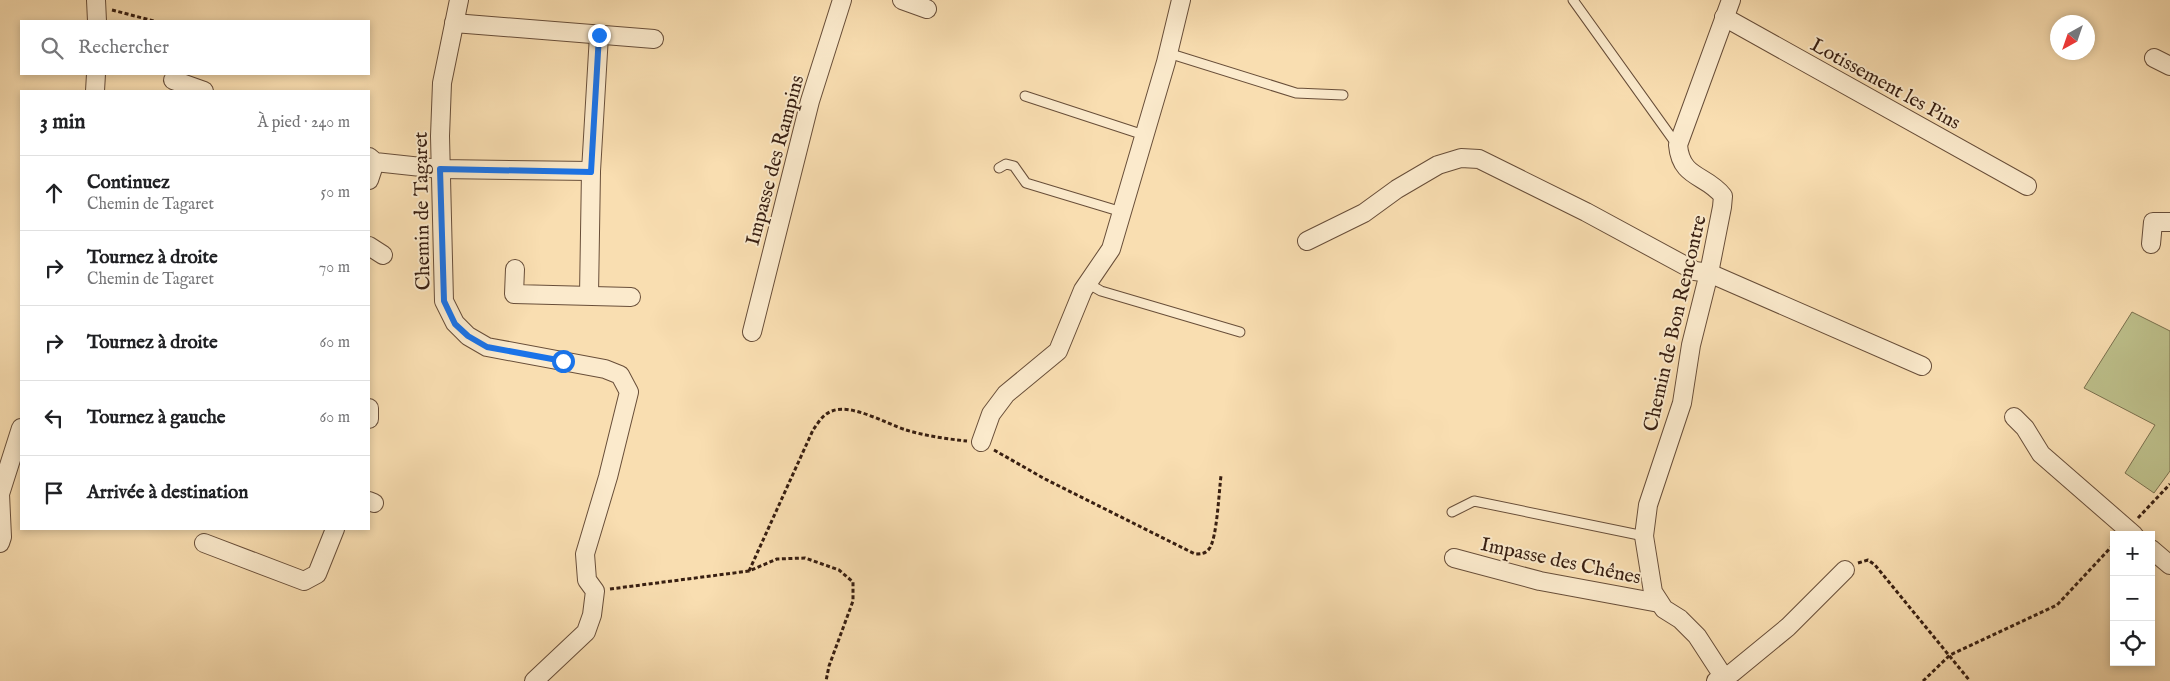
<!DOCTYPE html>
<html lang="fr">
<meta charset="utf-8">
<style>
body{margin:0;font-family:"IM FELL English",serif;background:#f2f2f2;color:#202124}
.controls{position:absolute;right:15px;bottom:15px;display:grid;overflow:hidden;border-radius:0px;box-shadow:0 2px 8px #0003}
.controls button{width:45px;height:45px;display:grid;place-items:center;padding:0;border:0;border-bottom:1px solid #e0e0e0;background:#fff;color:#202124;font:25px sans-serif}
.compass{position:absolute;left:2050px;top:15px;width:45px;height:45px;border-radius:50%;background:#fff;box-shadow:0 2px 8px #0003;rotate:220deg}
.stop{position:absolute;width:15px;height:15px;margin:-11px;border:4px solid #1a73e8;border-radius:50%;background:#fff}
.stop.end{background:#1a73e8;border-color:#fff;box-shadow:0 1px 5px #0008}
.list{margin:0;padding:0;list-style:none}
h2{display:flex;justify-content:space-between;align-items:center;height:65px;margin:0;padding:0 20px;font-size:21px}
h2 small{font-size:16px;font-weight:400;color:#757577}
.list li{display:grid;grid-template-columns:32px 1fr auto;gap:15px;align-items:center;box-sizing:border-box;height:75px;padding:0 20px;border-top:1px solid #e0e0e0}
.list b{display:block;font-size:19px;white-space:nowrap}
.list p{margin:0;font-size:16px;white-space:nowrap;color:#757577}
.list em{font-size:16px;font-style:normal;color:#757577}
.icon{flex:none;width:28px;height:28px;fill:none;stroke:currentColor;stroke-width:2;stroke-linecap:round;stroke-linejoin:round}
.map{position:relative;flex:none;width:2170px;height:681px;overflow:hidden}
.search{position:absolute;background:#fff;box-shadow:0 2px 8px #0003;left:20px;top:20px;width:350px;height:55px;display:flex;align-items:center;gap:12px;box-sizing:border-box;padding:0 18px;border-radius:0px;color:#757577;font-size:19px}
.panel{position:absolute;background:#fff;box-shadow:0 2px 8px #0003;left:20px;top:90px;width:350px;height:440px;border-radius:0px}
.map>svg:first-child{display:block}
.green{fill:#bec18c;stroke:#7a704e}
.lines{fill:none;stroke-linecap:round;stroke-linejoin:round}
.lane-casing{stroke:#684e39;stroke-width:11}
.street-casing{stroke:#684e39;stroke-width:20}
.path{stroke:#371e11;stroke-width:3;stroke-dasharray:4 2.5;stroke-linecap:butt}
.lane{stroke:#fbeacc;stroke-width:9}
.street{stroke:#fbeacc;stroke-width:18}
.route{stroke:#1a73e8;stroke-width:6}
.labels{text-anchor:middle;stroke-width:4;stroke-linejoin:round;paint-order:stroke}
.street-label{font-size:20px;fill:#371e11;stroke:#fbeacc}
</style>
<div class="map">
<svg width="2170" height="681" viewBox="0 0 2170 681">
<rect width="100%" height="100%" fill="#f9deb1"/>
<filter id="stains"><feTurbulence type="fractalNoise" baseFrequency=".004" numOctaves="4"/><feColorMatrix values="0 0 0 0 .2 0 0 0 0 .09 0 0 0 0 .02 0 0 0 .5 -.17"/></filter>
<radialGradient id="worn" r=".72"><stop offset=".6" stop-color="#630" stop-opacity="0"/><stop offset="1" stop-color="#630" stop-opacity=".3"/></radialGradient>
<path class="green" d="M2132,312L2170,331V471L2154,493L2125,473L2155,425L2084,388Z"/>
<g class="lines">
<g class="lane-casing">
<g id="lane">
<path d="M1573,0L1677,145"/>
<path d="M1168,53L1296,93L1343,95"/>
<path d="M1025,96L1144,135"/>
<path d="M999,168L1006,164L1014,166L1026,183L1122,212"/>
<path d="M1087,283L1101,291L1240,332"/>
<path d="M1452,512L1474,501L1644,536"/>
</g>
</g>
<g class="street-casing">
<g id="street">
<path d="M96,0L97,21"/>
<path d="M459,0L442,83L440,136L444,301L455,323L468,336L487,347L605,369L620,375L629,392L608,477L585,554L587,580L595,591L592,615L586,632L534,681"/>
<path d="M902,0L927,9"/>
<path d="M1724,17L2027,186"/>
<path d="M454,23L654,39"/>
<path d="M2154,58L2170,66"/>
<path d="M173,80L204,91"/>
<path d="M95,91L96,74"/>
<path d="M369,157L375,162L440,169L591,171"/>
<path d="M369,180L375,162"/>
<path d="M1307,241L1364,213L1397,189L1438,165L1461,158L1479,159L1586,212L1695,271L1709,273L1922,366"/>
<path d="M2151,244L2153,222H2170"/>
<path d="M369,246L383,255"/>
<path d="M515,269L514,294L631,297"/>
<path d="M589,295L591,171L599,35"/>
<path d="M752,332L810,101L842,0"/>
<path d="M369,408V419"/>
<path d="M2014,417L2025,428L2041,454L2134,535"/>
<path d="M981,442L991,414L1006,394L1058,351L1083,290L1111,249L1166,62L1181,0"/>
<path d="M369,501L374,503"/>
<path d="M0,543L2,537L0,494L21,428"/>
<path d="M204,543L304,581L317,574L335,529"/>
<path d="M2151,549L2170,565"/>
<path d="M1454,558L1540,581L1659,603"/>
<path d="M1723,676L1732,673L1788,627L1845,570"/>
<path d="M1716,681L1723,676L1697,636L1680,619L1664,609L1653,592L1644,536L1648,505L1682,403L1691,345L1709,273L1722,207L1723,196C1706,174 1681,179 1678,145L1731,0"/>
</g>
</g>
<g class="path">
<path d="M112,10L154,21"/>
<path d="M994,450L1045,479L1195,554C1201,554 1205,554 1209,549C1217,540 1219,490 1221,476"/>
<path d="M2138,518L2170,484"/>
<path d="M1858,563L1868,560L1875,565L1970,681"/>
<path d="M749,571L813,430C818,423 823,414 832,411C851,403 887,424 906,430C926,436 947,439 967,441"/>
<path d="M610,589L749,571L777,559L805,558L839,570L853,582V601L829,666L826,681"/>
<path d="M1923,681L1950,655L2057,605L2114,544"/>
</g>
<use href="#lane" class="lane"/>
<use href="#street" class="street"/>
</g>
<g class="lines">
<path class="route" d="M563,361L487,347L468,336L455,324L444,301L440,169L591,172L599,35"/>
</g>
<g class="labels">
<g class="street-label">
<text transform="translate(1886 83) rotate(29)" y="7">Lotissement les Pins</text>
<text transform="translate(774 160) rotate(-75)" y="7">Impasse des Rampins</text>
<text transform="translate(421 211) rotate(-91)" y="7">Chemin de Tagaret</text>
<text transform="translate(1674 323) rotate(-77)" y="7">Chemin de Bon Rencontre</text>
<text transform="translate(1561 560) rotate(12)" y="7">Impasse des Chênes</text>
</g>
</g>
<rect width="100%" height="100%" filter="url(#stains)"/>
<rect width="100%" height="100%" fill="url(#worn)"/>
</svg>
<div class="controls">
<button>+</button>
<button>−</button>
<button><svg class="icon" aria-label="locate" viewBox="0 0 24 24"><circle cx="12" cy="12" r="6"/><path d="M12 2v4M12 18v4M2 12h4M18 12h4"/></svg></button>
</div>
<svg class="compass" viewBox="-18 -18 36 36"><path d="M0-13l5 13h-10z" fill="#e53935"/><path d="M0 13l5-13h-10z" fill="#757577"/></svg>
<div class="stop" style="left:563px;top:361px"></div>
<div class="stop end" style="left:599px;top:35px"></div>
<div class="search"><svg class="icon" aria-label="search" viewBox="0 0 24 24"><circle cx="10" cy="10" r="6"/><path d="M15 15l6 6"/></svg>Rechercher</div>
<section class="panel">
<h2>3 min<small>À pied · 240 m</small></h2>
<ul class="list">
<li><svg class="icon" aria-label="ahead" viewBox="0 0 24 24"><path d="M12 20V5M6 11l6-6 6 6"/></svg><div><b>Continuez</b><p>Chemin de Tagaret</p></div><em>50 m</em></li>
<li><svg class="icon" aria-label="right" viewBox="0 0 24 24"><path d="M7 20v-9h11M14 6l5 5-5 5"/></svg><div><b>Tournez à droite</b><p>Chemin de Tagaret</p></div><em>70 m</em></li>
<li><svg class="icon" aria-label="right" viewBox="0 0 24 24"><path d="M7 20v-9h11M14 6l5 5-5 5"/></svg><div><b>Tournez à droite</b></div><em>60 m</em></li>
<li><svg class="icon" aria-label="left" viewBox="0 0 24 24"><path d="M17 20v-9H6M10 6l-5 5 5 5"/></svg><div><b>Tournez à gauche</b></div><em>60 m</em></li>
<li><svg class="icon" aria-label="arrive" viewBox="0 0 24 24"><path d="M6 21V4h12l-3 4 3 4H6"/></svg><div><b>Arrivée à destination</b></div></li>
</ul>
</section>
</div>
